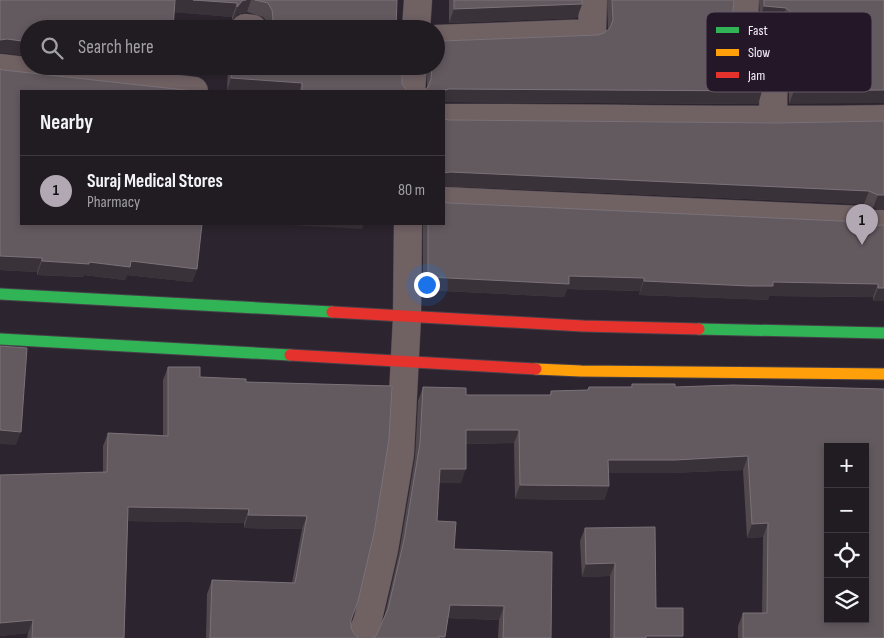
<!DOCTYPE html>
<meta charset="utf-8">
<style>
body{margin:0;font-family:"Sofia Sans Condensed",sans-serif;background:#29242a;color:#f1f3f6}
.controls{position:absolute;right:15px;bottom:15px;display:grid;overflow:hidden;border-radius:0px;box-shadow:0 2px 8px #0003}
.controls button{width:45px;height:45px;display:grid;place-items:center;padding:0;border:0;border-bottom:1px solid #3e3940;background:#211b22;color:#f1f3f6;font:25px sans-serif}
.you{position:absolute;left:426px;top:284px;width:18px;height:18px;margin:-12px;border:4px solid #fff;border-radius:50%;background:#1a73e8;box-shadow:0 0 0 8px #1a73e833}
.badge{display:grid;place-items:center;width:32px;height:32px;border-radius:50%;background:#b1a8b4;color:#111;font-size:16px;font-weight:700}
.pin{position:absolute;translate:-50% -41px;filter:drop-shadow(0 1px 2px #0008)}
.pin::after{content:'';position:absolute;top:26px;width:18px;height:15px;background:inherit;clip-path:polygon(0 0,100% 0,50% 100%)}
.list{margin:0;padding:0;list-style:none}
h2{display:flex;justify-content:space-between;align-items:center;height:65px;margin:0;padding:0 20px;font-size:21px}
h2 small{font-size:16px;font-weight:400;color:#a2a1a5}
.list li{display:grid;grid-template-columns:32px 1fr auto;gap:15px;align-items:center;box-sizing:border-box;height:70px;padding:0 20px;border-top:1px solid #3e3940}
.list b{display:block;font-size:19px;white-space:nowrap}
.list p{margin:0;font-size:16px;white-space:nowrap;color:#a2a1a5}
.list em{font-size:16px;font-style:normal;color:#a2a1a5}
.icon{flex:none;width:28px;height:28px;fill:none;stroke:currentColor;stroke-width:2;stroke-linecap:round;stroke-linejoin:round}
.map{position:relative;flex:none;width:884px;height:638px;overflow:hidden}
.search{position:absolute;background:#211b22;box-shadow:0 2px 8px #0003;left:20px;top:20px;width:425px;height:55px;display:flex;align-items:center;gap:12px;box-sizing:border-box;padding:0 18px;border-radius:28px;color:#a2a1a5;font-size:19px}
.panel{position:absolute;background:#211b22;box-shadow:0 2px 8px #0003;left:20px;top:90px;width:425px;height:135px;border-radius:0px}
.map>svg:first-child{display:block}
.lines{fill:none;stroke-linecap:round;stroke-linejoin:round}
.street-casing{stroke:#48414a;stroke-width:29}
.fast-casing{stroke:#48414a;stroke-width:13}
.slow-casing{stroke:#48414a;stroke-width:13}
.jam-casing{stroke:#48414a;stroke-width:13}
.street{stroke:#706163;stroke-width:28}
.fast{stroke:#30b455;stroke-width:11}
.slow{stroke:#ff9f0a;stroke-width:11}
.jam{stroke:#e5322d;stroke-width:11}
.wall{fill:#51494d}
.shaded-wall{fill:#3a3239}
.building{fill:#635a60;stroke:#7a7278;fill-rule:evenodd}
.key{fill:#241728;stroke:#645868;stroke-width:1}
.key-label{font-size:14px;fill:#f8effc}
</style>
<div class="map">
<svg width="884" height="638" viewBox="0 0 884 638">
<rect width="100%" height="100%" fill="#2c242e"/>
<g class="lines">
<g class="street-casing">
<g id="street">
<path d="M745,0L743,35H774L773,121"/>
<path d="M245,28L253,29"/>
<path d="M416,29L418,0"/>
<path d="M436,39L592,33L593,0"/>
<path d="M0,68L194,91"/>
<path d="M411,91L413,66"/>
<path d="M444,118C591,117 737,122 884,119"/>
<path d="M444,201L863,220L868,224H884"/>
<path d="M361,638L368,619L384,550L400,454L407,317L408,224"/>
</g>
</g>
<g class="fast-casing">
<g id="fast">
<path d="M0,294L332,312"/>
<path d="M699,329L884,333"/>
<path d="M0,339L290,355"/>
</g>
</g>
<g class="slow-casing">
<path id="slow" d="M536,369L581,371L884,374"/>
</g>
<g class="jam-casing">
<g id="jam">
<path d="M332,312L583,326L699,329"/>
<path d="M290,355L536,369"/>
</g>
</g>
<use href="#street" class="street"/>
<use href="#fast" class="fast"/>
<use href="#slow" class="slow"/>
<use href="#jam" class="jam"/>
</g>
<g class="wall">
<path d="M0,0H397L268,27V23L263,17L247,12L238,14L232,21V17L174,12L2,52Z"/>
<path d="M449,0H582V4L577,18L449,23Z"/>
<path d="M607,0H734L732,21L734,29L762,91L758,104L444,102L427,88V66H436L442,41L598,35L604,33L608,30Z"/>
<path d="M759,0H884L789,104L788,28L781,21L760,19Z"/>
<path d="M228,66H402V84L407,91H409H227Z"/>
<path d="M0,69L197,269L192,282L127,275L125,280L84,275V277L37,275V272L0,270Z"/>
<path d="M444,119L449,120L778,123L884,121V209L873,208L864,204L444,186Z"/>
<path d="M448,203L873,226L884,225V301H873V297L769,296L768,300L745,299L639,295L640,291L567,289L564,297L423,290V224H444Z"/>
<path d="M168,367L200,377L246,382L392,386L351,620V628L354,634L359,638H206L207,594L212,580L292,583L302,529L244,528V523L128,521L124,638H27L28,633L0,636L103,472V446L108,433L163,435V380Z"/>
<path d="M632,384L675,387L733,385L884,638H738V626L743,613H762L763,537L747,538L743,470L670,473H608L609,486L604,500L515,499L514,443L466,444L461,483H439L437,521L454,549L551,638H498L499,620L448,618L444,638H372L376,636L384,618L399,553L415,457L418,401L423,387L466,395H550L551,391L587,390L589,387H631Z"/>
<path d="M585,528L656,608L683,636L682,638H610V576L582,577L580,541Z"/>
</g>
<g class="shaded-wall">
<path d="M174,0H193L237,3L232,17L170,12Z"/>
<path d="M243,0H251L247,12L238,14L232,21L237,7Z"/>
<path d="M582,4L577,18L449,23L454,9Z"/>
<path d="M764,6L786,8L781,21L760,19Z"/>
<path d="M7,39L29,42V56L0,53V40Z"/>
<path d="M118,66H168L166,72Z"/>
<path d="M231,78L302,83L299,91H227Z"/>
<path d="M449,89L762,91L758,104L444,102V91H441Z"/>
<path d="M884,90V103L789,104L794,91Z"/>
<path d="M450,172L869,191L864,204L444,186V173Z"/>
<path d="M878,195H884V209L873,208Z"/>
<path d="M291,224H364L362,229L290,225Z"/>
<path d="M0,256L42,258L37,272L0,270Z"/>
<path d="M42,261H131L197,269L192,282L127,275L125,280L84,275V277L37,275Z"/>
<path d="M569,276L644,278L640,291L567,289L564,297L423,290L428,277Z"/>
<path d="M644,281L773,282L878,284L873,297L769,296L768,300L639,295Z"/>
<path d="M878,288H884V301H873Z"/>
<path d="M0,430L21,432L16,445L0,444Z"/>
<path d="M466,430H519L514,443L461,444Z"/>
<path d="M748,456L743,470L670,473H603L608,460Z"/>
<path d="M440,469H466L461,483H435Z"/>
<path d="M520,485L609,486L604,500L515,499Z"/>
<path d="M128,507L249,509L244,523L123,521Z"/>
<path d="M248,515L307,516L302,529L244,528Z"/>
<path d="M768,523L763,537L747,538L752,524Z"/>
<path d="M615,563L610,576L582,577L586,564Z"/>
<path d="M450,605L504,606L499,620L445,618Z"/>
<path d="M33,620L28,633L0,636V623Z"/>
<path d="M646,636H683L682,638H645Z"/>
</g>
<g class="building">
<path d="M0,0H175L173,29H29V42L7,39L0,40Z"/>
<path d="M193,0H246H243L237,7V3Z"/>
<path d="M255,0H397L396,29H266L271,25L273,18L272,10L268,3Z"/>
<path d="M454,0H582V4L454,9Z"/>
<path d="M612,0H734L732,21L734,29L740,35L763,37L762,91L449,89L441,91H423L428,87L431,79L432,66H436V39L442,41L598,35L604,33L610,28L613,20Z"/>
<path d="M764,0H884V90L794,91L793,14L786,8L764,6Z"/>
<path d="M236,21L241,27L247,29H235Z"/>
<path d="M232,66H402V84L407,91H409H302V83L231,78Z"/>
<path d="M0,69L3,70L194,91H21V224H202L197,269L131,261L130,267L89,262V264L42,261V258L0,256Z"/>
<path d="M444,119L449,120L778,123L884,121V195H878L869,191L450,172L444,173Z"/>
<path d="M444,202L448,203L862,222L873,226L884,225V288H878V284L773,282V286H749L644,281V278L569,276V284L428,277V224H444Z"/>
<path d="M0,346L27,348L21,432L0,430Z"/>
<path d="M168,367H200V377L246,379V382L392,386L389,439L374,533L358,601L351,620V628L354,634L359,638H210L212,580L295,583L307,516L248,515L249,509L128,507L124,638H32L33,620L0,623V475L107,472L108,433L168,436Z"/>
<path d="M632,384H675V387L733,385L884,389V638H743V613H767L768,523L752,524L748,456L675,460H608L609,486L520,485L519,430H466V469H440L437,521L456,522L454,549L552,552L551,638H503L504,606L450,605L445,637L439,636V638H372L376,636L388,609L404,540L420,443L423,387L466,388V395H551V391L588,390L589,387H632ZM828,447H865V619H828Z"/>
<path d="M655,527L656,608H683V636H646V638H614L615,563L586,564L585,528Z"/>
</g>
<rect x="706" y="12" width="166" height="80" rx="8" class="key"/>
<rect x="716" y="27" width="23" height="6" fill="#30b455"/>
<rect x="716" y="49" width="23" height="7" fill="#ff9f0a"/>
<rect x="716" y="72" width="23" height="6" fill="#e5322d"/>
<g class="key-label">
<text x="748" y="35">Fast</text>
<text x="748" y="57">Slow</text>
<text x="748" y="80">Jam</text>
</g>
</svg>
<div class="controls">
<button>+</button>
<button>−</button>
<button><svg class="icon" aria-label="locate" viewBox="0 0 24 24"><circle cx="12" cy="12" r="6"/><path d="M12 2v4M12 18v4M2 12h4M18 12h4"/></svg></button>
<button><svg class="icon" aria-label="layers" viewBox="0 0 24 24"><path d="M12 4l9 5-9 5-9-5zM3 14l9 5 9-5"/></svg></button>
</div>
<div class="you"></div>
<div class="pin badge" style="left:862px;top:245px">1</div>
<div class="search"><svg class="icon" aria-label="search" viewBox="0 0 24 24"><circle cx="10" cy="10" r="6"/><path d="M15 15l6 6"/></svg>Search here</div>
<section class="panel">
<h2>Nearby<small></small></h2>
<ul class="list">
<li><span class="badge">1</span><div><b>Suraj Medical Stores</b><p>Pharmacy</p></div><em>80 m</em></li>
</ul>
</section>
</div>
